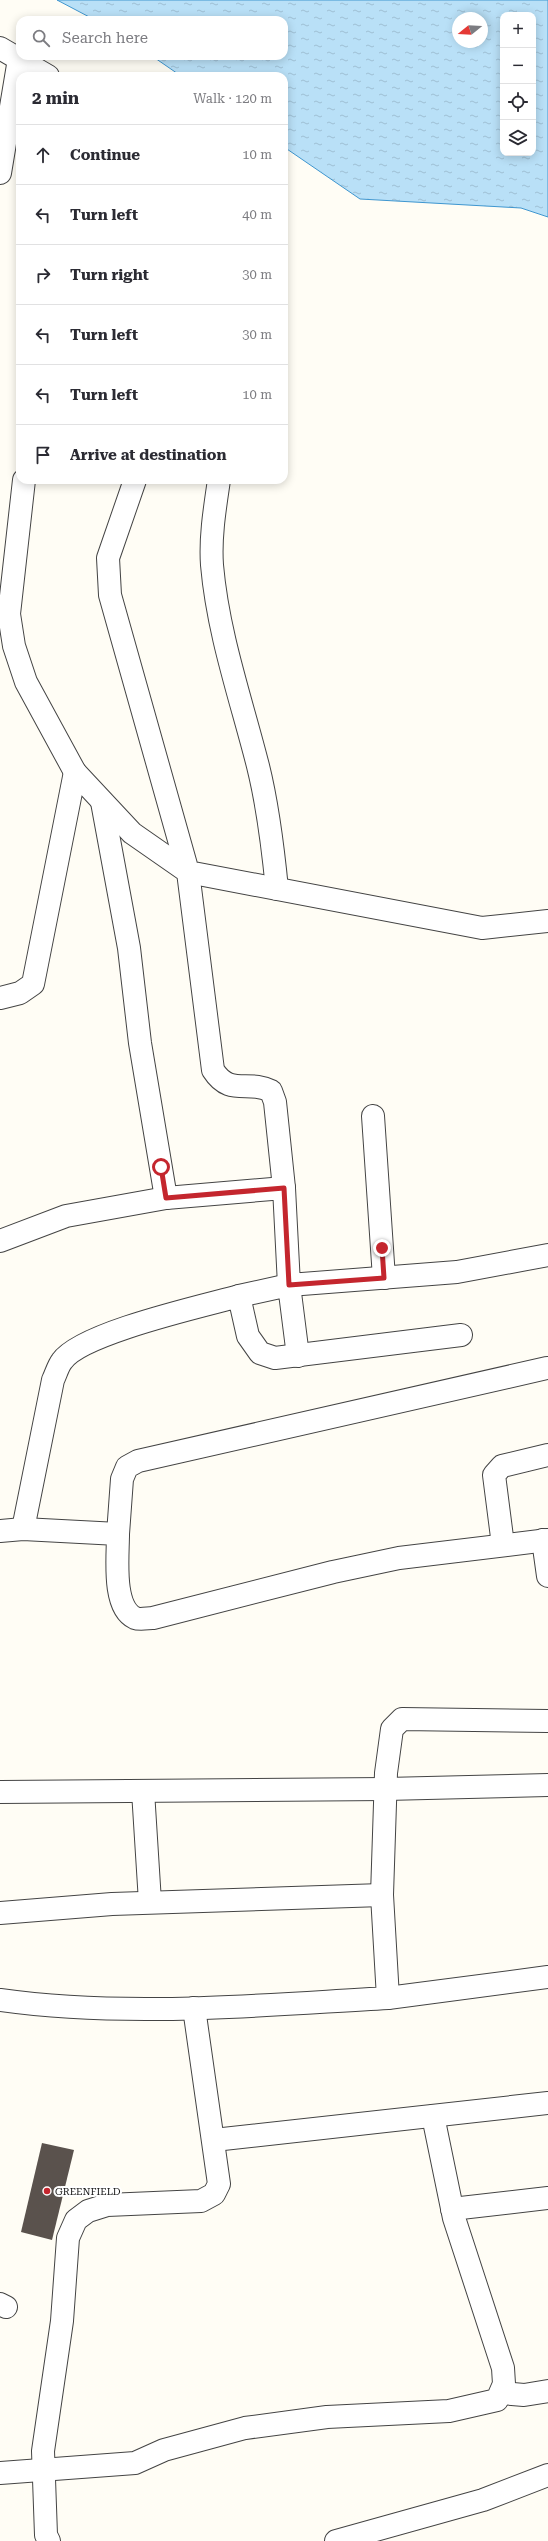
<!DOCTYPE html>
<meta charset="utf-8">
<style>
body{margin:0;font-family:"Roboto Serif",serif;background:#f7f7f7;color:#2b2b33}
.controls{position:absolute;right:12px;top:12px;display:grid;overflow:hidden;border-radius:8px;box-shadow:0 2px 10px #0003}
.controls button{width:36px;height:36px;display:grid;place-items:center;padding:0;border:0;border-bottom:1px solid #e1e1e2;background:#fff;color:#2b2b33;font:20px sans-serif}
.compass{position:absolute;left:452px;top:12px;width:36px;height:36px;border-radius:50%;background:#fff;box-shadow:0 2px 10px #0003;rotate:252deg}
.stop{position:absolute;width:12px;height:12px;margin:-9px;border:3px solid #c4262e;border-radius:50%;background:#fff}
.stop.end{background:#c4262e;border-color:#fff;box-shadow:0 1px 4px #0008}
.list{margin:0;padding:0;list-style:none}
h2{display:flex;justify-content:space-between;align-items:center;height:52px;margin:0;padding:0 16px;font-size:17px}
h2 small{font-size:13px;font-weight:400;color:#7c7c81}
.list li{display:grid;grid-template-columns:26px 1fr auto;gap:12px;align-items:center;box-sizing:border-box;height:60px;padding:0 16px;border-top:1px solid #e1e1e2}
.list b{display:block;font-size:15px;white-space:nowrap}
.list em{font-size:13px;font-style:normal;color:#7c7c81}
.icon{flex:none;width:22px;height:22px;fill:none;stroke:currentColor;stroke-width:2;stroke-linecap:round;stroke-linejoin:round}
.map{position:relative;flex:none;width:548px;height:2541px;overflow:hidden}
.search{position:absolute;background:#fff;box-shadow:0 2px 10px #0003;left:16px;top:16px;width:272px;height:44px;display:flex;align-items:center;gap:10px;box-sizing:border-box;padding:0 14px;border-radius:12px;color:#7c7c81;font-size:15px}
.panel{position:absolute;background:#fff;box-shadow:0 2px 10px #0003;left:16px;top:72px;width:272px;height:412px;border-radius:12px}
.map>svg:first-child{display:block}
.water{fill:url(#water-ripples);stroke:#3f96cf;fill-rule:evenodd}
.building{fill:#5a524d}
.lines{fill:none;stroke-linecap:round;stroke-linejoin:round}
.minor-casing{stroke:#444;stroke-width:24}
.minor{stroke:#fff;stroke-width:22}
.route{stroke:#c4262e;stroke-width:5}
.poi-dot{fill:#c4262e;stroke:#fff;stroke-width:1.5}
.labels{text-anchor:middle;stroke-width:4;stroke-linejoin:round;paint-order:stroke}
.poi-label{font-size:10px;fill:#111;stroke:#fff;text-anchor:start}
</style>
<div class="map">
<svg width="548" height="2541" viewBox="0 0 548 2541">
<defs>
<pattern id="water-ripples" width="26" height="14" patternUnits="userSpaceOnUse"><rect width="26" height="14" fill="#b9e0f7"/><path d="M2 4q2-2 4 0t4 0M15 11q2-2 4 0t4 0" fill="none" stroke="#9ebfd3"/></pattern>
</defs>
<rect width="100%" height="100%" fill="#fffdf5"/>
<path class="water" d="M57,0H548V217L521,208L360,199L284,147V76H181L152,56H284V20H95ZM503,15H533V153H503ZM458,18H482V42H458Z"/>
<path class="building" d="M42,2143L74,2150L52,2240L21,2232Z"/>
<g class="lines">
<g class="minor-casing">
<g id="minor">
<path d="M0,48L48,76"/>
<path d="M0,173L19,59"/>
<path d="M24,480L9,614L14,646L26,682L75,772"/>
<path d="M135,480L108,558L110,595L188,872L482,928L548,921"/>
<path d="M219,480C215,507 210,537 212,565C218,634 241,699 258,766C268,806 273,848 277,889"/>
<path d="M102,802L129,948L140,1043L166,1198"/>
<path d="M0,998L20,993L33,984L75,772L132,833L188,872L213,1070C230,1097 248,1079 271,1091L275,1102L284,1188"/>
<path d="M373,1116L384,1278"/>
<path d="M0,1241L66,1216L166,1198L284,1188L289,1285L457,1272L548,1255"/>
<path d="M239,1296L289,1285L298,1356"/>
<path d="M23,1529L53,1380C56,1374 58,1366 62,1361C81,1333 203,1306 239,1296L248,1336L260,1353L275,1358L461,1335"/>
<path d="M0,1531L23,1529L118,1534C118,1557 112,1607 135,1618C140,1620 148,1618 153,1618L333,1572L399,1558L548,1540"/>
<path d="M118,1534L122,1479L127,1467L138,1461L547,1368"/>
<path d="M543,1540L548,1576"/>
<path d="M503,1545L494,1475L502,1466L548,1455"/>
<path d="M143,1791L150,1902"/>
<path d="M0,1792L386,1789L548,1785"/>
<path d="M0,1913L112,1904L382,1895"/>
<path d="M388,1998L548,1977"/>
<path d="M0,2000C128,2018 260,2005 388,1998L382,1895L386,1773L392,1729L402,1719L548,1721"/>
<path d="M214,2140L548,2103"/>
<path d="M452,2209L548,2198"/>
<path d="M0,2304L6,2307"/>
<path d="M501,2393L524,2395L548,2391"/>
<path d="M0,2473L135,2463L164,2450L245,2428L327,2417L449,2411L497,2400L504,2384L503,2368L454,2218L433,2116"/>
<path d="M49,2541L46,2535L43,2451L62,2321L68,2238L76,2220L88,2211L107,2205L201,2201L214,2194L219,2184L194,2008"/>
<path d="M336,2541L483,2500L548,2475"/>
</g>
</g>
<use href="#minor" class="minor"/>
</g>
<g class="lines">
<path class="route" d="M161,1167L166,1198L284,1188L289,1285L384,1278L382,1248"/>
</g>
<circle class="poi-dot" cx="47" cy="2191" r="4"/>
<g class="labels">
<g class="poi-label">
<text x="55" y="2195">GREENFIELD</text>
</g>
</g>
</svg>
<div class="controls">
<button>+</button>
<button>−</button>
<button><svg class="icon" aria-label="locate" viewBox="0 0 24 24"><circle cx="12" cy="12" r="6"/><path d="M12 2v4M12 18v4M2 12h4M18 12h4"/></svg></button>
<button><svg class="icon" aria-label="layers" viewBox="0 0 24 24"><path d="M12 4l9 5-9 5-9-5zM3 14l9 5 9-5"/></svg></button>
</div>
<svg class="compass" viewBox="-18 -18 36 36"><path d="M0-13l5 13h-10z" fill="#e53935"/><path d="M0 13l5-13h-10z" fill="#7c7c81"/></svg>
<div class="stop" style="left:161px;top:1167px"></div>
<div class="stop end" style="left:382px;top:1248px"></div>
<div class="search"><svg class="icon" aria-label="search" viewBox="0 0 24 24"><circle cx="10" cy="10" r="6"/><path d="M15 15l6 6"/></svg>Search here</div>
<section class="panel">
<h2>2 min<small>Walk · 120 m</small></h2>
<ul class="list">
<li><svg class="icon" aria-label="ahead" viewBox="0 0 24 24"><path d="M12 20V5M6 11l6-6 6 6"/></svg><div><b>Continue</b></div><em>10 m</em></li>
<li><svg class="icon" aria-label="left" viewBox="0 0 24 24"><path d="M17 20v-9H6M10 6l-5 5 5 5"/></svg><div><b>Turn left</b></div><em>40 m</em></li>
<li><svg class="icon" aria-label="right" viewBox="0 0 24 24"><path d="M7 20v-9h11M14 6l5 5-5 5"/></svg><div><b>Turn right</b></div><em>30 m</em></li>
<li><svg class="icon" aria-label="left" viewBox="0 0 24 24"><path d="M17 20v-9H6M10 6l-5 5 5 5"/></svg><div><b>Turn left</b></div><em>30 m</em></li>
<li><svg class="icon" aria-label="left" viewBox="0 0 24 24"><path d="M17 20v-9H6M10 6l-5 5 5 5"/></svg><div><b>Turn left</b></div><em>10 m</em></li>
<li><svg class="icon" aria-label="arrive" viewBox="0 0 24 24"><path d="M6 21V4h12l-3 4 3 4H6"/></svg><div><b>Arrive at destination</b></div></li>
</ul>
</section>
</div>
